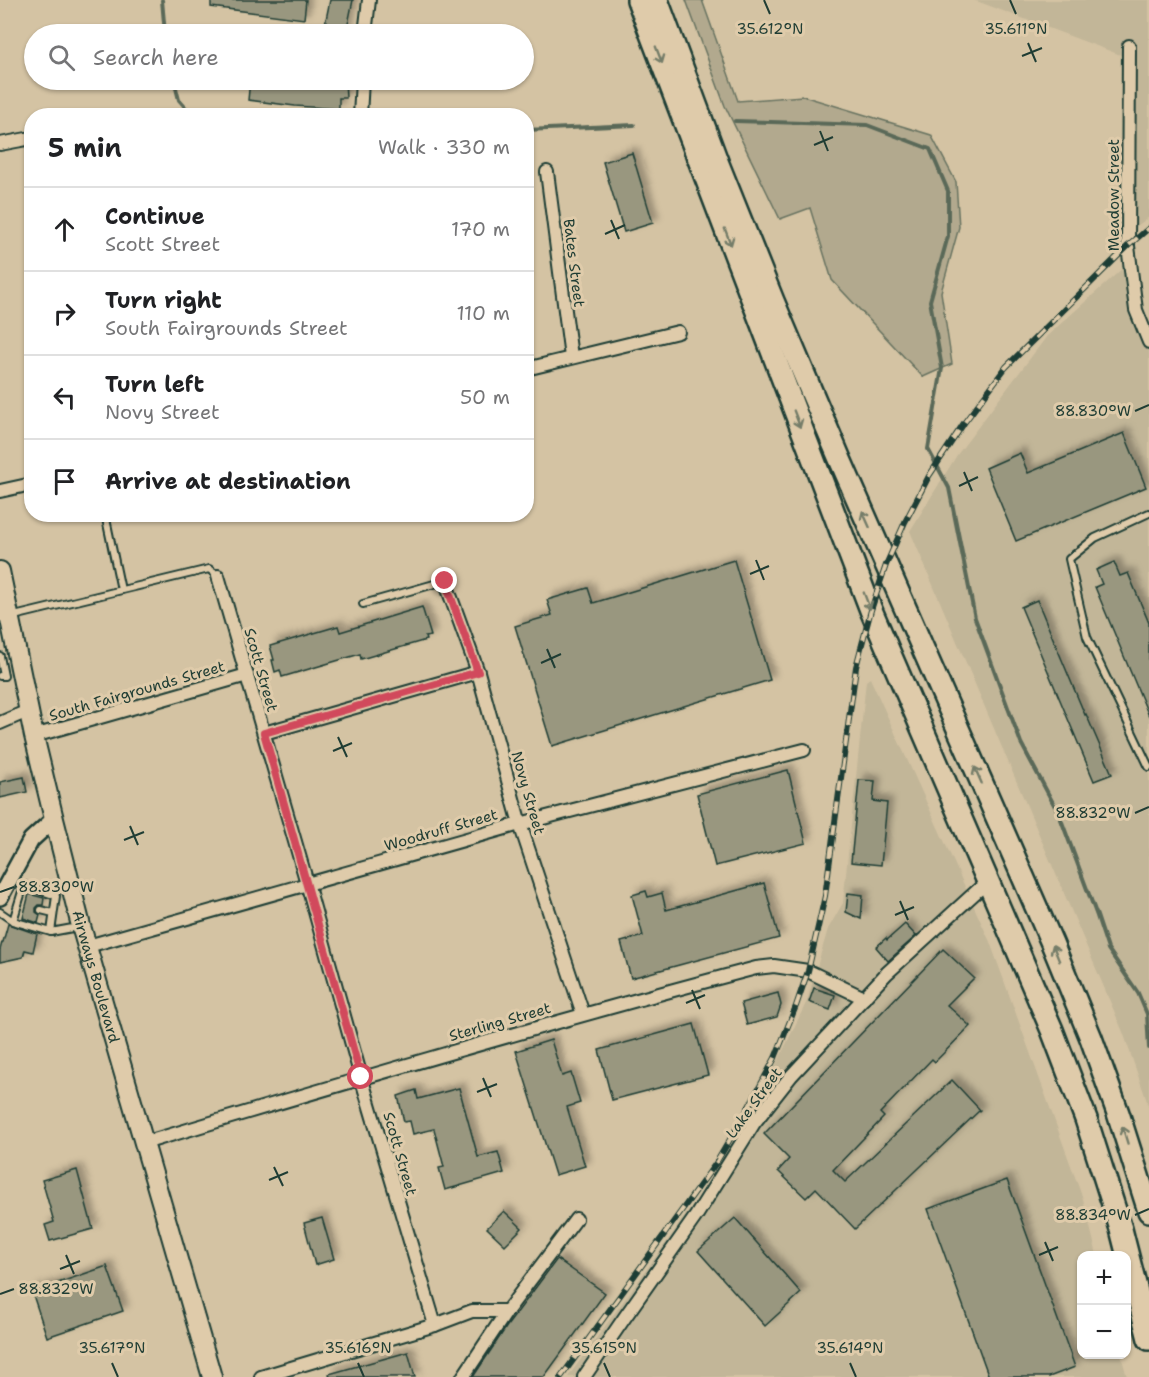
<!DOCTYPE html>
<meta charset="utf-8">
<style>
body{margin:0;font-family:"Shantell Sans",sans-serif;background:#f2f2f2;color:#202124}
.controls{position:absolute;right:18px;bottom:18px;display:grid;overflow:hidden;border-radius:12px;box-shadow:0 2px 4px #0004}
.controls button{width:54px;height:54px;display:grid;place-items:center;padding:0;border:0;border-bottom:2px solid #e0e0e0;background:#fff;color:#202124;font:30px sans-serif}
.stop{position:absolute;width:18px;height:18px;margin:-14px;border:4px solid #d1495b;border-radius:50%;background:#fff}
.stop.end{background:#d1495b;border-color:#fff;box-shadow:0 2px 6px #0008}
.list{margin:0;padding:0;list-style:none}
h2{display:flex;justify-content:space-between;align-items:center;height:78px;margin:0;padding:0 24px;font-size:26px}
h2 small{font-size:20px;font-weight:400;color:#757577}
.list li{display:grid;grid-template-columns:39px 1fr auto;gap:18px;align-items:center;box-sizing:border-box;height:84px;padding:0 24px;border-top:2px solid #e0e0e0}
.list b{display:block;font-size:22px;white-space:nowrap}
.list p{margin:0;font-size:20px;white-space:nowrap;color:#757577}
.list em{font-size:20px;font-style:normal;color:#757577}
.icon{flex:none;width:33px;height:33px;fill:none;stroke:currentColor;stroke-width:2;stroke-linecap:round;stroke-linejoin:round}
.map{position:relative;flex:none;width:1149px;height:1377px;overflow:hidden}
.search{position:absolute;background:#fff;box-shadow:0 2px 4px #0004;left:24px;top:24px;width:510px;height:66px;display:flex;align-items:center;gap:15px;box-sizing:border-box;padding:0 21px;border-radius:33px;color:#757577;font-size:22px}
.panel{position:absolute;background:#fff;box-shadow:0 2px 4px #0004;left:24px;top:108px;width:510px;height:414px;border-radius:24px}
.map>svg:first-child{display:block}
.built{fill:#c2b698}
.green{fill:#b2a98e;stroke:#687361;stroke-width:1.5}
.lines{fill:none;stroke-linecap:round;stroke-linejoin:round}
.stream{stroke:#5a6959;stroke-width:4}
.building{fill:#99977f;stroke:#1f3d34;stroke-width:1.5;filter:url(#shadow)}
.service-casing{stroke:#1f3d34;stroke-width:10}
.minor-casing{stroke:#1f3d34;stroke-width:16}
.tertiary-casing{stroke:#1f3d34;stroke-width:20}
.secondary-casing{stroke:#1f3d34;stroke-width:22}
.trunk-casing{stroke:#1f3d34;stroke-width:26}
.service{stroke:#dfcbaa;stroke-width:6}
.minor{stroke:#dfcbaa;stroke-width:12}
.tertiary{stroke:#dfcbaa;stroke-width:15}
.secondary{stroke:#dfcbaa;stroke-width:18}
.trunk{stroke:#dfcbaa;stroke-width:21}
.rail-casing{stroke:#1f3d34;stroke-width:6}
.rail{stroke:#dfcbaa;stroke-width:4;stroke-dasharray:11;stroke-linecap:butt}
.oneway{stroke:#757d69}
.route{stroke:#d1495b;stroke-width:8}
.ticks{fill:none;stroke:#1f3d34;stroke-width:2}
.labels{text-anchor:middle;stroke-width:6;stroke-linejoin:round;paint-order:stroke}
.street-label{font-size:15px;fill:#1f3d34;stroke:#dfcbaa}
.ticks-label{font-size:15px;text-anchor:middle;fill:#1f3d34;stroke:#dfcbaa;stroke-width:6;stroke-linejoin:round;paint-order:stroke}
</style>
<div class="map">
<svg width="1149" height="1377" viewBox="0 0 1149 1377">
<defs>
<filter id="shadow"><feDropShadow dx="5.5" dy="-5.5" stdDeviation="3" flood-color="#0004"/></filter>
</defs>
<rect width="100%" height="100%" fill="#d4c3a3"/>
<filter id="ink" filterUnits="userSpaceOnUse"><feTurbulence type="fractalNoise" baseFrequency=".0167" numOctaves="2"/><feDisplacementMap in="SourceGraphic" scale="12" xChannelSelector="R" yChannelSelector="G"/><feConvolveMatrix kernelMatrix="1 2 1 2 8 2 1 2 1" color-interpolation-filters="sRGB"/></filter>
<g filter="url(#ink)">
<g class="built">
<path d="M974,0H1149V217L1133,229L1134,60Z"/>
<path d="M1123,268L1149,334V1107L1123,1032L910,531L957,455L1047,336Z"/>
<path d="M870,678L990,942L1083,1199L1097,1255L1082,1256V1354L1121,1355L1127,1377H568L671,1236L746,1127L807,1001L828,929L843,903L866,681Z"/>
</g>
<path class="green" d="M686,0H702L738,101L803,96L931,135L956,182L959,227L941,292L952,364L923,377L832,280L810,208L780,219L725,106Z"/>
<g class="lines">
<g class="stream">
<path d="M162,0L165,34"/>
<path d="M174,80L179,100L193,116"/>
<path d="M735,121L867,125L930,149L948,191V236L930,301L942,368L928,449L949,488L975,618L1021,743L1059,814L1097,916L1108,949L1138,993L1147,1014L1149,1048"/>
<path d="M526,130L634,125"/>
</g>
</g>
<g class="building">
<path d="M211,0H306L304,19L211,7Z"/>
<path d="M330,0H353L346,34H323Z"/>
<path d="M250,80H345L346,98H339V109L295,106L248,100Z"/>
<path d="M632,153L653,223L624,232L603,162Z"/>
<path d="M1124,433L1146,487L1016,541L986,468L1020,453L1028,473Z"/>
<path d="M734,560L770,680L552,746L515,626L552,615L547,600L588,588L593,603Z"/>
<path d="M1114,562L1120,576L1128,573L1149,623V716L1095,587L1102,584L1096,570Z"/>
<path d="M1037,600L1085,715L1086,714L1112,774L1094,781L1021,607Z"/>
<path d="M422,607L431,636L425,637L426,640L361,659L360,654L282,677L280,670L275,672L272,660H274L270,646L338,626L340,632Z"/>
<path d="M788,770L806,843L715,866L697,794Z"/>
<path d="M24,777L27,792L0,798V782Z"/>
<path d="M859,780L875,781L873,801L887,803L881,865L851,862Z"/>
<path d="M764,883L779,938L631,978L621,942L643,936L632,895L646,891L648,897L662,893L666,910Z"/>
<path d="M848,893L863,895L861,919L846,912Z"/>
<path d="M29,894L44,898L43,905H39L36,908V912L40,915L38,923L23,918Z"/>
<path d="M8,924L37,934L33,952L25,950L23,957L0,962V950L2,942H3Z"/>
<path d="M905,924L916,936L888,961L876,947L886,938L887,940Z"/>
<path d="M943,949L974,978L947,1005L970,1026L935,1062L932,1059L880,1113L884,1117L833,1170L845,1182L952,1080L980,1110L855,1229L816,1188L806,1198L778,1171L789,1159L764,1134Z"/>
<path d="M814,988L835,995L830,1010L809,1002Z"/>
<path d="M778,993L781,1005L777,1017L747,1025L741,1003Z"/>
<path d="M694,1024L708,1075L612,1100L599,1050Z"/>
<path d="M551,1040L562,1076L571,1073L580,1103L567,1107L585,1166L555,1175L516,1051Z"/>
<path d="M459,1088L478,1157L498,1152L504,1173L445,1190L439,1168L444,1167L434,1129L413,1134L410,1121L404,1122L398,1096L416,1090L418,1099Z"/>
<path d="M77,1170L93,1229L50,1241L45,1225L54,1222L42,1180Z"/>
<path d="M1007,1180L1075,1367L1049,1377H989L928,1209Z"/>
<path d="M504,1211L522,1228L505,1245L487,1228Z"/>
<path d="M322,1218L334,1259L315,1265L304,1223Z"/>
<path d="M735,1218L801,1293L765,1326L698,1251Z"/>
<path d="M557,1259L605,1293L544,1377H473L507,1326Z"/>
<path d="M107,1266L123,1311L47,1337L32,1292Z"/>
<path d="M408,1352L415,1377H330L329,1374Z"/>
</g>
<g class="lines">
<g class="service-casing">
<g id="service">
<path d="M1149,513L1095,538L1069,559L1087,637L1149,767"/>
<path d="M105,514L121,590"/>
<path d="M363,604L445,581"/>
<path d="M0,618L10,617L209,569L218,576"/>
<path d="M0,656L4,676H0"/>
<path d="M41,910L53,913"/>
<path d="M0,912L13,921L24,885L56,896L51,932"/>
<path d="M13,921L51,932L78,927"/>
</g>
</g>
<g class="minor-casing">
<g id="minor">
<path d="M365,34L369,0"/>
<path d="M1129,46L1128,246L1136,310L1149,342"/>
<path d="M360,116L362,80"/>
<path d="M0,144L32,138"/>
<path d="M547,172L571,357"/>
<path d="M526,369L678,332"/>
<path d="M0,491L32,484"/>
<path d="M218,576L307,883L361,1077L435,1325"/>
<path d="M445,581L478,672L520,824L583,1014"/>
<path d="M0,723L30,710"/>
<path d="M264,733L478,672"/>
<path d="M34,736L247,675"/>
<path d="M88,946L520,824L804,750"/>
<path d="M144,1143C347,1082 550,1022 756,968L774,966L808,971L864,998"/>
<path d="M261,1377L435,1325L472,1311H507"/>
<path d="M463,1377L507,1311L576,1219"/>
<path d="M584,1377L625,1317L696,1216L754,1123L791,1076L887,973L988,881"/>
</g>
</g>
<g class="tertiary-casing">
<path id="tertiary" d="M0,897L31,840L54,819"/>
</g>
<g class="secondary-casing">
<g id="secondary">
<path id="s1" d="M0,571L34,736L54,819L81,926L212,1377"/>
</g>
</g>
<g class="trunk-casing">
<g id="trunk">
<path d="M638,0L871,610L1052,1030L1086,1119L1121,1229L1149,1339"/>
<path d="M657,0L718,164L773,301L839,457L1052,943L1091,1038L1118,1113L1149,1211"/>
</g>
</g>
<use href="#service" class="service"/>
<use href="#minor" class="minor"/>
<use href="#tertiary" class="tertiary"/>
<use href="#secondary" class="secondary"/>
<use href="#trunk" class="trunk"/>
<g class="rail-casing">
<path id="rail" d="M561,1377L716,1163L745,1114L775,1058L796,1006L808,971L825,896L856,667L871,610L886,565L905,522L929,476L964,423L1006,367L1128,246L1149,228"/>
</g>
<use href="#rail" class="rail"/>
</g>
<defs><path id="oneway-shaft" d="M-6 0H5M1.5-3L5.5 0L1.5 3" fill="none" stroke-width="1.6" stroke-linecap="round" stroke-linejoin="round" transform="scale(1.5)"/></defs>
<g class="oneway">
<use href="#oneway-shaft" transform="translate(659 55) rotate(69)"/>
<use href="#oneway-shaft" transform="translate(728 237) rotate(69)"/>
<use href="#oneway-shaft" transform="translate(797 419) rotate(69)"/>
<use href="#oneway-shaft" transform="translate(866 519) rotate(-114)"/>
<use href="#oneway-shaft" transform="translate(867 601) rotate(69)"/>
<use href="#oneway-shaft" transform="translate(978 775) rotate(-114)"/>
<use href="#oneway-shaft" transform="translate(1056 953) rotate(-112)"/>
<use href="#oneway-shaft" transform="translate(1125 1135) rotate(-107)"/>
</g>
</g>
<g class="lines" filter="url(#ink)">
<path class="route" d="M361,1077L264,733L478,672L445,581"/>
</g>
<path class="ticks" d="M764,0L770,14M1010,0L1016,14M1028,43L1036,62M1022,56L1042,48M820,131L828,151M814,145L833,137M611,220L619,239M605,234L625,225M1135,411L1149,405M964,472L972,491M959,486L978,477M756,560L764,580M750,574L769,566M547,649L555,668M541,663L561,654M338,737L347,757M333,751L352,743M1135,813L1149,807M130,826L138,845M124,840L144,832M0,892L14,887M900,901L908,920M895,915L914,907M692,990L700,1009M686,1003L705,995M483,1078L491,1097M477,1092L497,1084M274,1167L283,1186M269,1180L288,1172M1135,1215L1149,1209M1045,1242L1053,1261M66,1255L74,1274M1039,1255L1058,1247M60,1269L80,1261M0,1294L14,1289M112,1363L118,1377M358,1363L364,1377M604,1363L610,1377M850,1363L856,1377"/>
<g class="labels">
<g class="street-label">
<text transform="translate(1114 195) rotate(-90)" y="5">Meadow Street</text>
<text transform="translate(574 263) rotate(83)" y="5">Bates Street</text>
<text transform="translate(261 670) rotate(74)" y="5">Scott Street</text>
<text transform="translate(137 691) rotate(-16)" y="5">South Fairgrounds Street</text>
<text transform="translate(528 793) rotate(74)" y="5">Novy Street</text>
<text transform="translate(441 830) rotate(-16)" y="5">Woodruff Street</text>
<text dy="5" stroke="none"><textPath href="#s1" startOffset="417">Airways Boulevard</textPath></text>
<text transform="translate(500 1022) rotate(-16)" y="5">Sterling Street</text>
<text transform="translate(754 1103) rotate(-54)" y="5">Lake Street</text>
<text transform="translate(400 1154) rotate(74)" y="5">Scott Street</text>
</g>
</g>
<g class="ticks-label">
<text x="770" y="34">35.612°N</text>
<text x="1016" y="34">35.611°N</text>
<text x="1093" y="416">88.830°W</text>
<text x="1093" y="818">88.832°W</text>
<text x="56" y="892">88.830°W</text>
<text x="1093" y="1220">88.834°W</text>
<text x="56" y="1294">88.832°W</text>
<text x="112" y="1353">35.617°N</text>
<text x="358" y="1353">35.616°N</text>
<text x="604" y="1353">35.615°N</text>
<text x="850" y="1353">35.614°N</text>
</g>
</svg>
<div class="controls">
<button>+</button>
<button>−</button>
</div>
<div class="stop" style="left:361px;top:1077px"></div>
<div class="stop end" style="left:445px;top:581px"></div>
<div class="search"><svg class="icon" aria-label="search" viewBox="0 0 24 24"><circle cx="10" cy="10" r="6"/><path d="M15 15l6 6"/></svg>Search here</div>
<section class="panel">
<h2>5 min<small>Walk · 330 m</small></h2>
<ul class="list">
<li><svg class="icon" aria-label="ahead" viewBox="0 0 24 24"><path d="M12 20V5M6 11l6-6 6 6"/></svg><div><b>Continue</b><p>Scott Street</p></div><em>170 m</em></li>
<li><svg class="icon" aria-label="right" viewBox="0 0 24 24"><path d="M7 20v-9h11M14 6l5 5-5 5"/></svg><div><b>Turn right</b><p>South Fairgrounds Street</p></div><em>110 m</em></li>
<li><svg class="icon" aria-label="left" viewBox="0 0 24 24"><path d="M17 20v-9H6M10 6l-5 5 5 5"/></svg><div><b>Turn left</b><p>Novy Street</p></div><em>50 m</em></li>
<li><svg class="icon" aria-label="arrive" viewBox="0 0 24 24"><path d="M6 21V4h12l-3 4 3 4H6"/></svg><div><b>Arrive at destination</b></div></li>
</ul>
</section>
</div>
